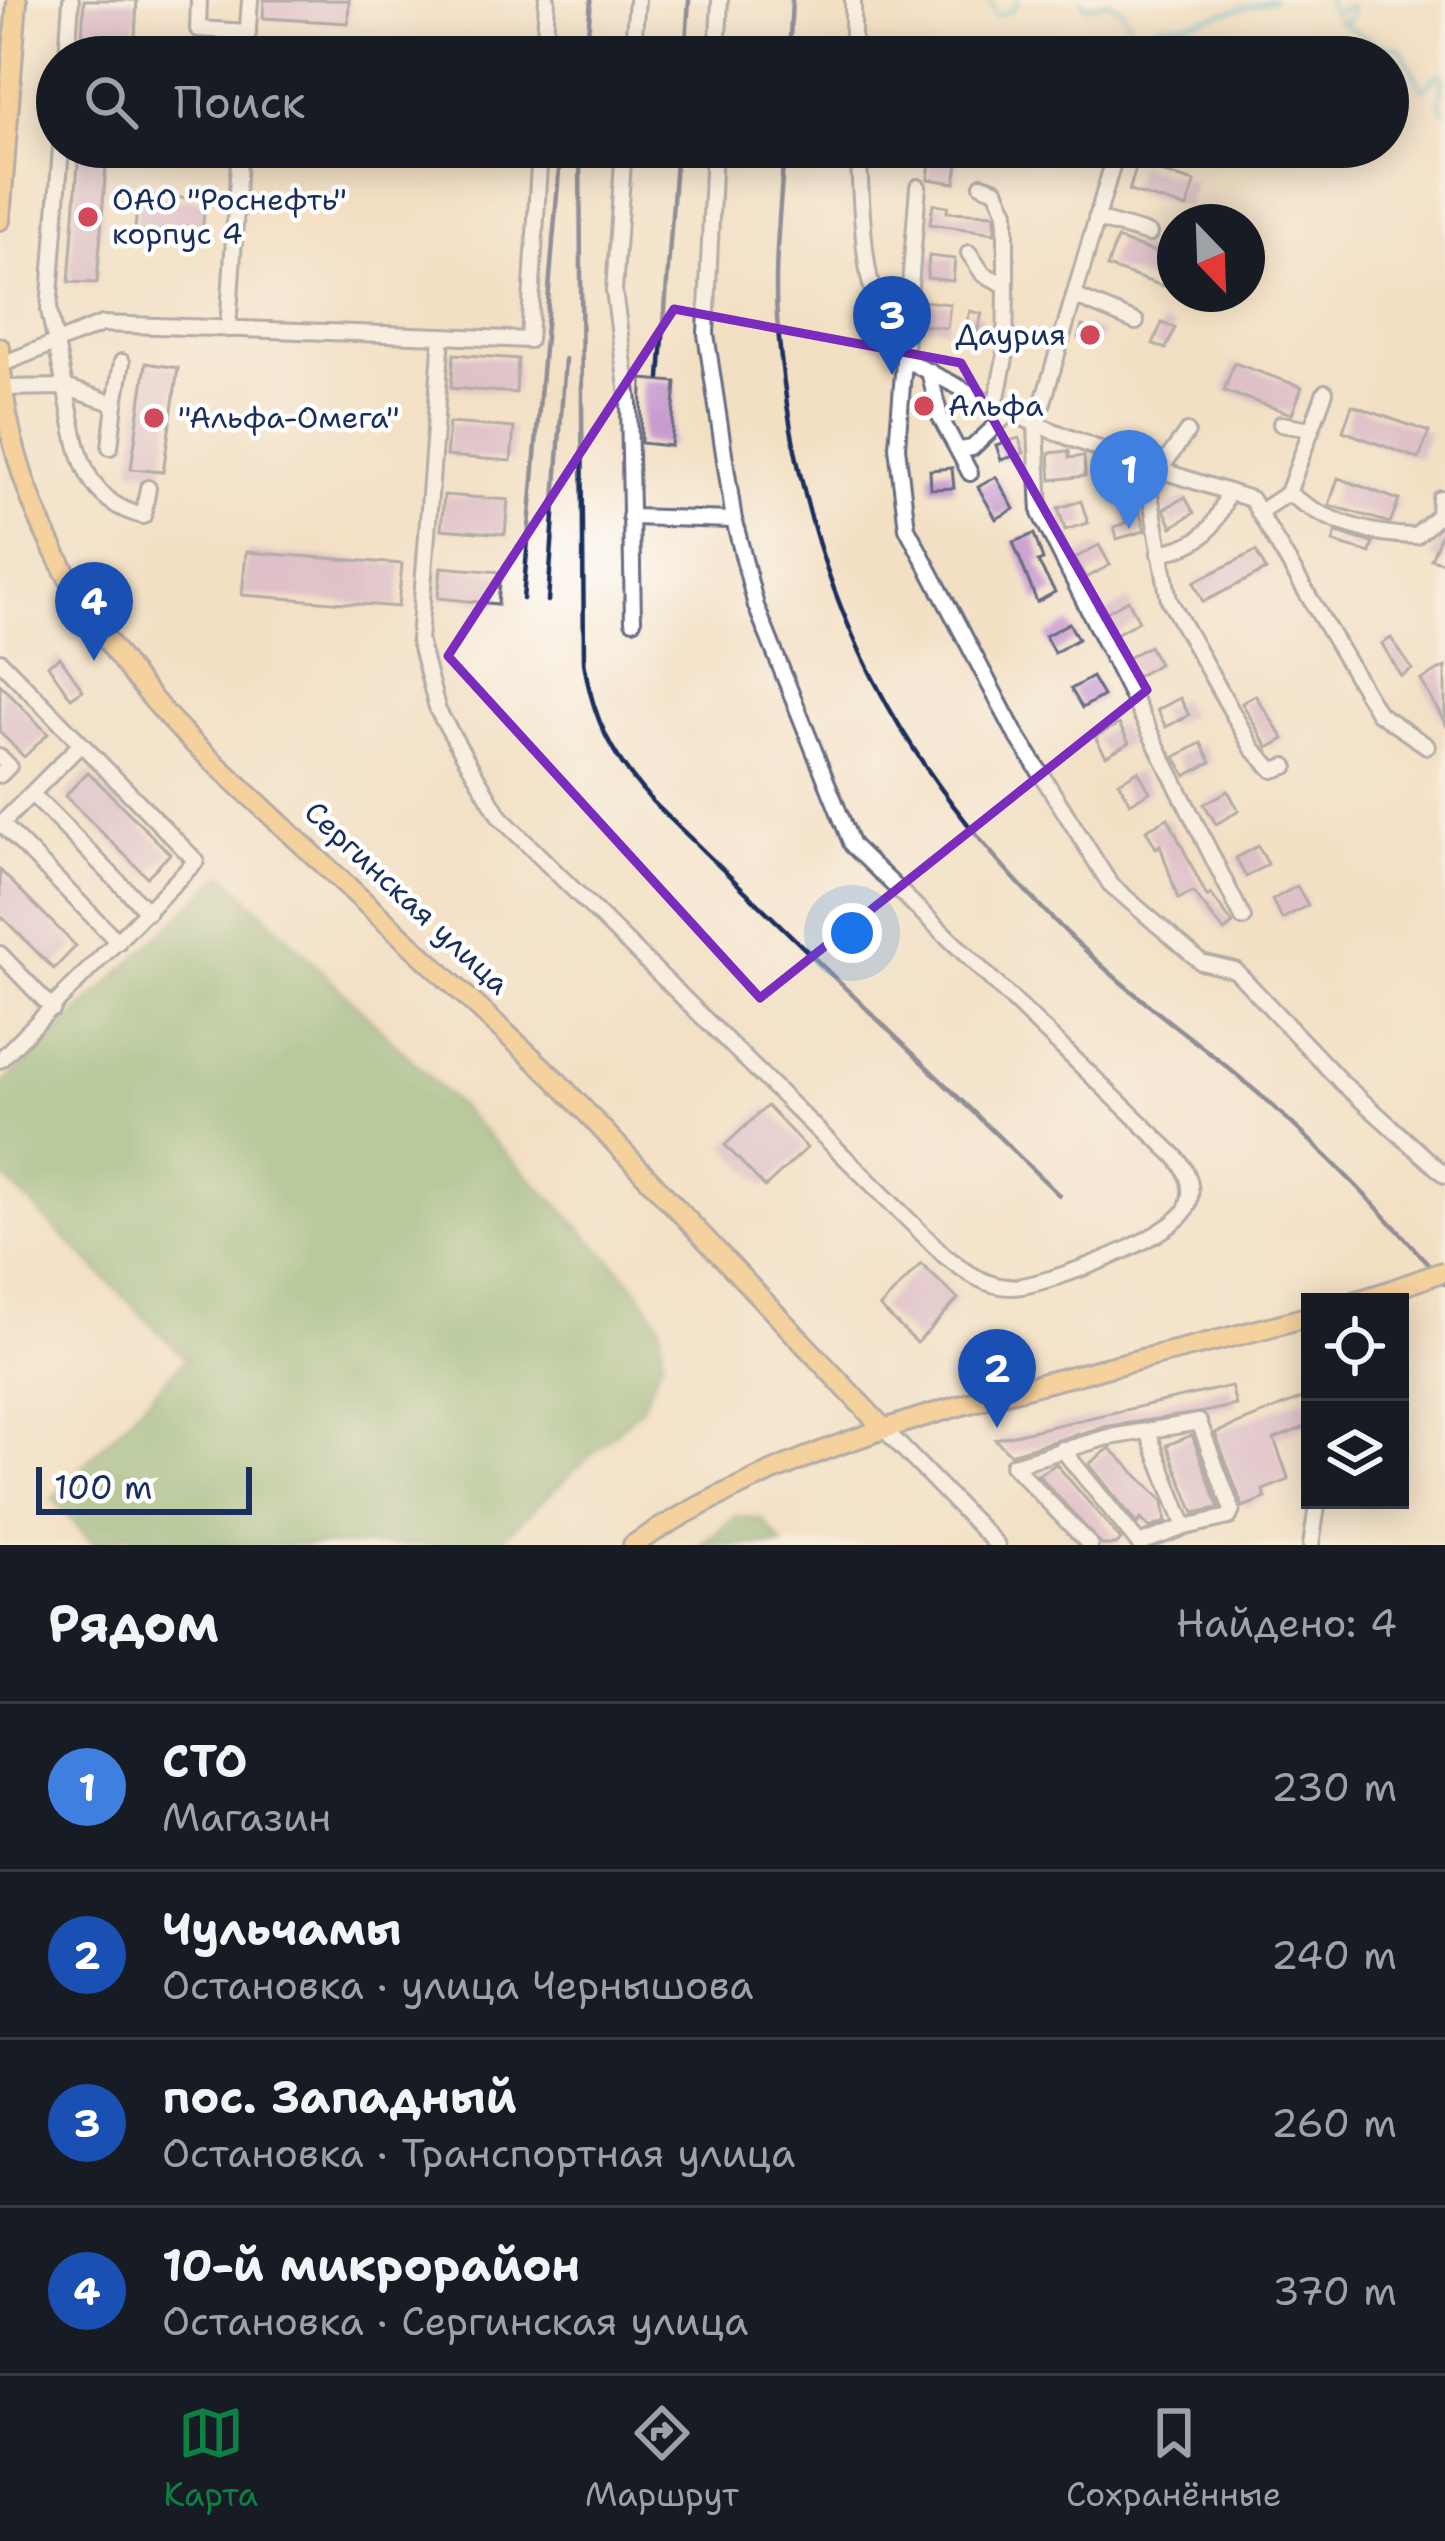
<!DOCTYPE html>
<html lang="ru">
<meta charset="utf-8">
<style>
body{margin:0;font-family:"Shantell Sans",sans-serif;background:#20242c;color:#f1f3f6}
.controls{position:absolute;right:36px;bottom:36px;display:grid;overflow:hidden;border-radius:0px;box-shadow:0 6px 30px #0003}
.controls button{width:108px;height:108px;display:grid;place-items:center;padding:0;border:0;border-bottom:3px solid #363941;background:#171b24;color:#f1f3f6;font:60px sans-serif}
.compass{position:absolute;left:1157px;top:204px;width:108px;height:108px;border-radius:50%;background:#171b24;box-shadow:0 6px 30px #0003;rotate:157deg}
.scale{position:absolute;left:36px;bottom:30px;width:216px;box-sizing:border-box;padding-left:12px;border:6px solid #1b2f5e;border-top:0;font-size:33px;line-height:42px;white-space:nowrap;color:#1b2f5e;-webkit-text-stroke:9px #fff;paint-order:stroke}
.you{position:absolute;left:852px;top:933px;width:42px;height:42px;margin:-30px;border:9px solid #fff;border-radius:50%;background:#1a73e8;box-shadow:0 0 0 18px #1a73e833}
.badge{display:grid;place-items:center;width:78px;height:78px;border-radius:50%;background:#0b8043;color:#fff;font-size:39px;font-weight:700}
.pin{position:absolute;translate:-50% -99px;filter:drop-shadow(0 3px 6px #0008)}
.pin::after{content:'';position:absolute;top:63px;width:42px;height:36px;background:inherit;clip-path:polygon(0 0,100% 0,50% 100%)}
.list{margin:0;padding:0;list-style:none}
h2{display:flex;justify-content:space-between;align-items:center;height:156px;margin:0;padding:0 48px;font-size:51px}
h2 small{font-size:39px;font-weight:400;color:#9ea1a6}
.list li{display:grid;grid-template-columns:78px 1fr auto;gap:36px;align-items:center;box-sizing:border-box;height:168px;padding:0 48px;border-top:3px solid #363941}
.list b{display:block;font-size:45px;white-space:nowrap}
.list p{margin:0;font-size:39px;white-space:nowrap;color:#9ea1a6}
.list em{font-size:39px;font-style:normal;color:#9ea1a6}
.icon{flex:none;width:66px;height:66px;fill:none;stroke:currentColor;stroke-width:2;stroke-linecap:round;stroke-linejoin:round}
.map{position:relative;flex:none;width:1445px;height:1545px;overflow:hidden}
.search{position:absolute;background:#171b24;box-shadow:0 6px 30px #0003;left:36px;right:36px;top:36px;height:132px;display:flex;align-items:center;gap:30px;box-sizing:border-box;padding:0 42px;border-radius:66px;color:#9ea1a6;font-size:45px}
.sheet{height:828px;background:#171b24}
nav{display:flex;justify-content:space-around;align-items:center;box-sizing:border-box;height:168px;border-top:3px solid #363941;background:#171b24;font-size:33px;color:#9ea1a6}
nav a{display:grid;justify-items:center;gap:6px}
nav .on{color:#0b8043}
.map>svg:first-child{display:block}
.forest{fill:#74ad6c;stroke:#486e65;stroke-width:3}
.lines{fill:none;stroke-linecap:round;stroke-linejoin:round}
.stream{stroke:#53bbd1;stroke-width:4.5}
.building{fill:#c79acc}
.minor-casing{stroke:#676d82;stroke-width:20}
.major-casing{stroke:#676d82;stroke-width:24}
.minor{stroke:#fff;stroke-width:14}
.major{stroke:#f9bf6d;stroke-width:18}
.rail{stroke:#1b2f5e;stroke-width:4.5}
.major-bridge-casing{stroke:#676d82;stroke-width:24;stroke-linecap:butt}
.major-bridge{stroke:#f9bf6d;stroke-width:18}
.marked{fill:none;stroke:#7b2cbf;stroke-width:9;stroke-linejoin:round}
.poi-dot{fill:#d1495b;stroke:#fff;stroke-width:4.5}
.labels{text-anchor:middle;stroke-width:9;stroke-linejoin:round;paint-order:stroke}
.poi-label{font-size:30px;fill:#1b2f5e;stroke:#fff;text-anchor:start}
.street-label{font-size:30px;fill:#1b2f5e;stroke:#fff}
</style>
<div class="map">
<svg width="1445" height="1545" viewBox="0 0 1445 1545">
<rect width="100%" height="100%" fill="#fff"/>
<filter id="ink" filterUnits="userSpaceOnUse"><feTurbulence type="fractalNoise" baseFrequency=".00833" numOctaves="2"/><feDisplacementMap in="SourceGraphic" scale="24" xChannelSelector="R" yChannelSelector="G"/><feConvolveMatrix kernelMatrix="1 2 1 2 8 2 1 2 1" color-interpolation-filters="sRGB"/></filter>
<filter id="wash" filterUnits="userSpaceOnUse"><feTurbulence type="fractalNoise" baseFrequency=".004" numOctaves="4" result="noise"/><feDisplacementMap in="SourceGraphic" scale="48" xChannelSelector="R" yChannelSelector="G"/><feGaussianBlur stdDeviation="2.7" result="paint"/><feColorMatrix in="noise" values="0 0 0 0 0 0 0 0 0 0 0 0 0 0 0 0 0 1.4 0 .05"/><feComposite in="paint" operator="in"/></filter>
<g filter="url(#wash)">
<rect width="100%" height="100%" fill="#f3e0c4"/>
<g class="forest">
<path d="M224,874L557,1204L631,1281L660,1322L663,1358L641,1408L495,1545H141L129,1535L95,1545L52,1499L186,1359L0,1173V1087Z"/>
<path d="M737,1516L762,1519L783,1545H701Z"/>
</g>
<g class="lines">
<g class="stream">
<path d="M990,0L996,16L1012,10L1018,0"/>
<path d="M1082,0L1086,7L1108,1L1122,10L1138,40L1161,23H1185L1273,0"/>
<path d="M1327,0L1332,13L1351,7L1350,19L1336,20L1378,44L1400,48L1423,90L1439,74L1443,78L1440,104L1445,111"/>
</g>
</g>
<g id="blocks">
<g class="building">
<path d="M84,0H137L134,57H81Z"/>
<path d="M264,0H349L348,23L263,18Z"/>
<path d="M79,150L107,151L97,283L69,282Z"/>
<path d="M931,154L959,158L955,183L928,179Z"/>
<path d="M1137,165L1195,182L1187,208L1129,191Z"/>
<path d="M138,194L205,200L202,235L135,230Z"/>
<path d="M933,204L948,206L947,212L995,214V233L930,224Z"/>
<path d="M1117,239L1175,259V290L1107,267Z"/>
<path d="M929,256L955,259L953,281L927,278Z"/>
<path d="M923,301L950,304L947,328L920,325Z"/>
<path d="M970,311L982,314L975,339L963,336Z"/>
<path d="M1162,323L1175,328L1166,349L1153,344Z"/>
<path d="M1082,326L1103,332L1099,344L1078,338Z"/>
<path d="M454,354L518,359L516,393L451,388Z"/>
<path d="M146,363L178,368L163,472L131,469Z"/>
<path d="M1234,363L1302,387L1292,414L1224,391Z"/>
<path d="M642,379L676,382L671,446L641,443Z"/>
<path d="M1352,405L1429,432L1419,459L1343,431Z"/>
<path d="M449,423L514,428L511,461L446,456Z"/>
<path d="M1019,438L1024,453L1001,460L996,445Z"/>
<path d="M1069,451V458L1084,456L1085,476L1051,480L1049,453Z"/>
<path d="M952,468L954,488L931,489L930,470Z"/>
<path d="M996,477L1014,509L996,519L978,487Z"/>
<path d="M1338,478L1399,500L1390,523L1329,505Z"/>
<path d="M1132,485L1145,531L1117,539L1114,527L1126,523L1115,491Z"/>
<path d="M444,495L508,500L505,534L441,529Z"/>
<path d="M1185,497L1194,513L1172,527L1164,509Z"/>
<path d="M1081,501L1088,523L1065,530L1058,508Z"/>
<path d="M1445,525V563L1431,559Z"/>
<path d="M1336,532L1373,543L1370,553L1333,542Z"/>
<path d="M1034,534L1043,560L1038,562L1055,592L1037,602L1013,542Z"/>
<path d="M1099,545L1110,565L1086,578L1075,558Z"/>
<path d="M1256,551L1266,570L1203,602L1194,582Z"/>
<path d="M246,552L402,564L398,607L242,595Z"/>
<path d="M441,567L501,572L498,604L438,598Z"/>
<path d="M1128,600L1139,621L1114,635L1103,614Z"/>
<path d="M1069,623L1078,639L1054,653L1045,636Z"/>
<path d="M1391,638L1412,669L1401,676L1382,644Z"/>
<path d="M1149,646L1159,664L1136,677L1126,659Z"/>
<path d="M60,657L83,690L71,698L48,665Z"/>
<path d="M1445,667V723L1421,680Z"/>
<path d="M1092,677L1103,696L1082,708L1071,689Z"/>
<path d="M0,684L48,734L24,757L0,732Z"/>
<path d="M1255,695L1284,739L1268,748L1242,703Z"/>
<path d="M1180,698L1189,715L1166,727L1157,710Z"/>
<path d="M1119,724L1129,743L1106,756L1095,737Z"/>
<path d="M1201,743L1211,762L1186,776L1175,757Z"/>
<path d="M1138,771L1150,792L1130,803L1119,782Z"/>
<path d="M88,772L170,854L147,877L65,796Z"/>
<path d="M1228,791L1239,811L1216,824L1204,804Z"/>
<path d="M1168,818L1207,897L1211,894L1233,924L1224,931L1193,892L1178,899L1160,845L1156,848L1146,830Z"/>
<path d="M1258,846L1268,864L1246,877L1236,858Z"/>
<path d="M0,870L76,946L54,969L0,915Z"/>
<path d="M1297,886L1308,905L1282,919L1272,900Z"/>
<path d="M767,1106L807,1148L765,1187L725,1145Z"/>
<path d="M921,1264L958,1299L917,1343L880,1307Z"/>
<path d="M1231,1386L1236,1405L1204,1412L1103,1427L1010,1454L995,1439Z"/>
<path d="M1310,1395V1425L1274,1439L1289,1480L1263,1490L1266,1498L1243,1507L1215,1433Z"/>
<path d="M1192,1435L1219,1508L1194,1513L1167,1445Z"/>
<path d="M1110,1448L1163,1501L1166,1522L1150,1528L1141,1519L1137,1524L1089,1464Z"/>
<path d="M1056,1464L1121,1540L1116,1545H1102L1038,1475Z"/>
</g>
</g>
</g>
<g filter="url(#ink)">
<use href="#blocks" fill-opacity="0" stroke="#676d82" stroke-width="3"/>
<g class="lines">
<g class="minor-casing">
<g id="minor">
<path d="M199,0L198,29L248,32"/>
<path d="M247,41L250,0"/>
<path d="M67,57L71,0"/>
<path d="M247,57V52L301,57"/>
<path d="M544,57L547,0"/>
<path d="M632,57L637,0"/>
<path d="M717,57L720,0"/>
<path d="M853,57V0"/>
<path d="M61,147L49,310L65,387L115,404L122,362"/>
<path d="M624,147L614,291L629,402L633,621"/>
<path d="M858,147C863,211 859,297 899,351C911,366 937,375 953,384C1049,436 1148,467 1251,499L1378,713L1427,746"/>
<path d="M1155,149H1117L1036,426L1040,513L1243,918"/>
<path d="M982,185L996,190L1006,212V285"/>
<path d="M918,187L897,447L907,528L1014,731L1110,884L1201,962L1235,970L1342,1083L1445,1175"/>
<path d="M1096,219L1149,234"/>
<path d="M969,253L983,274L1006,285L1005,358L995,407"/>
<path d="M1074,296L1136,322"/>
<path d="M228,329L240,147"/>
<path d="M442,336L529,340L540,147"/>
<path d="M0,365L102,324L442,336L419,640L438,711L500,817L945,1256C965,1271 985,1287 1011,1287C1044,1287 1175,1237 1187,1207C1195,1188 1188,1171 1175,1156L852,845L756,606L734,520L706,334L714,147"/>
<path d="M929,371L940,417L970,473"/>
<path d="M1,388L65,387C78,444 78,500 143,516L148,488"/>
<path d="M1281,424L1311,429"/>
<path d="M110,447L115,404"/>
<path d="M960,450L972,448L1008,414"/>
<path d="M1145,466L1169,600L1253,749L1273,770L1286,766"/>
<path d="M1159,471L1187,432"/>
<path d="M1288,493C1326,522 1368,535 1416,536L1439,515L1440,498"/>
<path d="M1259,512L1288,493L1325,392"/>
<path d="M630,517L734,520"/>
<path d="M1159,553C1200,546 1215,531 1228,492"/>
<path d="M0,661L196,861L0,1060"/>
<path d="M0,757L9,766L0,775"/>
<path d="M32,794L148,912"/>
<path d="M2,824L118,942"/>
<path d="M0,825L80,745"/>
<path d="M0,954L53,1009"/>
<path d="M884,1429L997,1545"/>
<path d="M1062,1449L1140,1545"/>
<path d="M1141,1543L1185,1527L1148,1432"/>
<path d="M1090,1545L1013,1465L1105,1438L1199,1422L1232,1510L1229,1517L1185,1527"/>
<path d="M1311,1545L1318,1500"/>
</g>
</g>
<g class="major-casing">
<g id="major">
<path d="M0,220L17,0"/>
<path d="M0,348C3,494 91,639 191,741L554,1078L884,1429"/>
<path d="M1354,1302L1383,1293"/>
<path d="M633,1545C835,1414 1081,1380 1310,1316"/>
</g>
</g>
<use href="#minor" class="minor"/>
<use href="#major" class="major"/>
<g class="rail">
<path d="M586,57L591,0"/>
<path d="M685,57L689,0"/>
<path d="M789,57L792,0"/>
<path d="M580,147L584,662C593,721 613,758 653,802L1059,1195"/>
<path d="M784,147C781,206 772,270 778,329C801,595 902,784 1098,962C1140,1001 1188,1035 1232,1071C1309,1135 1380,1207 1445,1284"/>
<path d="M660,378L677,147"/>
<path d="M523,599L561,147"/>
<path d="M548,601L565,359"/>
</g>
<g class="major-bridge-casing">
<path id="major-bridge" d="M1383,1293L1445,1271"/>
</g>
<use href="#major-bridge" class="major-bridge"/>
</g>
</g>
<path d="M0 0H1445V1545H0ZM674,309L961,363L1147,690L760,998L448,656Z" fill="#f3e0c4" fill-opacity=".55" fill-rule="evenodd"/>
<path class="marked" d="M674,309L961,363L1147,690L760,998L448,656Z"/>
<g class="poi-dot">
<circle cx="88" cy="217" r="12"/>
<circle cx="1090" cy="335" r="12"/>
<circle cx="924" cy="406" r="12"/>
<circle cx="154" cy="418" r="12"/>
</g>
<g class="labels">
<g class="poi-label">
<text x="112" y="210">ОАО "Роснефть"<tspan x="112" dy="34">корпус 4</tspan></text>
<text x="1066" y="345" text-anchor="end">Даурия</text>
<text x="948" y="416">Альфа</text>
<text x="178" y="428">"Альфа-Омега"</text>
</g>
<g class="street-label">
<text transform="translate(407 898) rotate(43)" y="10">Сергинская улица</text>
</g>
</g>
</svg>
<div class="controls">
<button><svg class="icon" aria-label="locate" viewBox="0 0 24 24"><circle cx="12" cy="12" r="6"/><path d="M12 2v4M12 18v4M2 12h4M18 12h4"/></svg></button>
<button><svg class="icon" aria-label="layers" viewBox="0 0 24 24"><path d="M12 4l9 5-9 5-9-5zM3 14l9 5 9-5"/></svg></button>
</div>
<svg class="compass" viewBox="-18 -18 36 36"><path d="M0-13l5 13h-10z" fill="#e53935"/><path d="M0 13l5-13h-10z" fill="#9ea1a6"/></svg>
<div class="scale">100 m</div>
<div class="you"></div>
<div class="pin badge" style="left:1129px;top:529px;background:#3f7fe0">1</div>
<div class="pin badge" style="left:997px;top:1428px;background:#1a4fb4">2</div>
<div class="pin badge" style="left:892px;top:375px;background:#1a4fb4">3</div>
<div class="pin badge" style="left:94px;top:661px;background:#1a4fb4">4</div>
<div class="search"><svg class="icon" aria-label="search" viewBox="0 0 24 24"><circle cx="10" cy="10" r="6"/><path d="M15 15l6 6"/></svg>Поиск</div>
</div>
<section class="sheet">
<h2>Рядом<small>Найдено: 4</small></h2>
<ul class="list">
<li><span class="badge" style="background:#3f7fe0">1</span><div><b>СТО</b><p>Магазин</p></div><em>230 m</em></li>
<li><span class="badge" style="background:#1a4fb4">2</span><div><b>Чульчамы</b><p>Остановка · улица Чернышова</p></div><em>240 m</em></li>
<li><span class="badge" style="background:#1a4fb4">3</span><div><b>пос. Западный</b><p>Остановка · Транспортная улица</p></div><em>260 m</em></li>
<li><span class="badge" style="background:#1a4fb4">4</span><div><b>10-й микрорайон</b><p>Остановка · Сергинская улица</p></div><em>370 m</em></li>
</ul>
</section>
<nav>
<a class="on"><svg class="icon" aria-label="map" viewBox="0 0 24 24"><path d="M3 6l6-2 6 2 6-2v14l-6 2-6-2-6 2zM9 4v14M15 6v14"/></svg>Карта</a>
<a><svg class="icon" aria-label="directions" viewBox="0 0 24 24"><path d="M12 3l9 9-9 9-9-9zM9 14v-3h6M13 9l2 2-2 2"/></svg>Маршрут</a>
<a><svg class="icon" aria-label="saved" viewBox="0 0 24 24"><path d="M7 4h10v16l-5-4-5 4z"/></svg>Сохранённые</a>
</nav>
